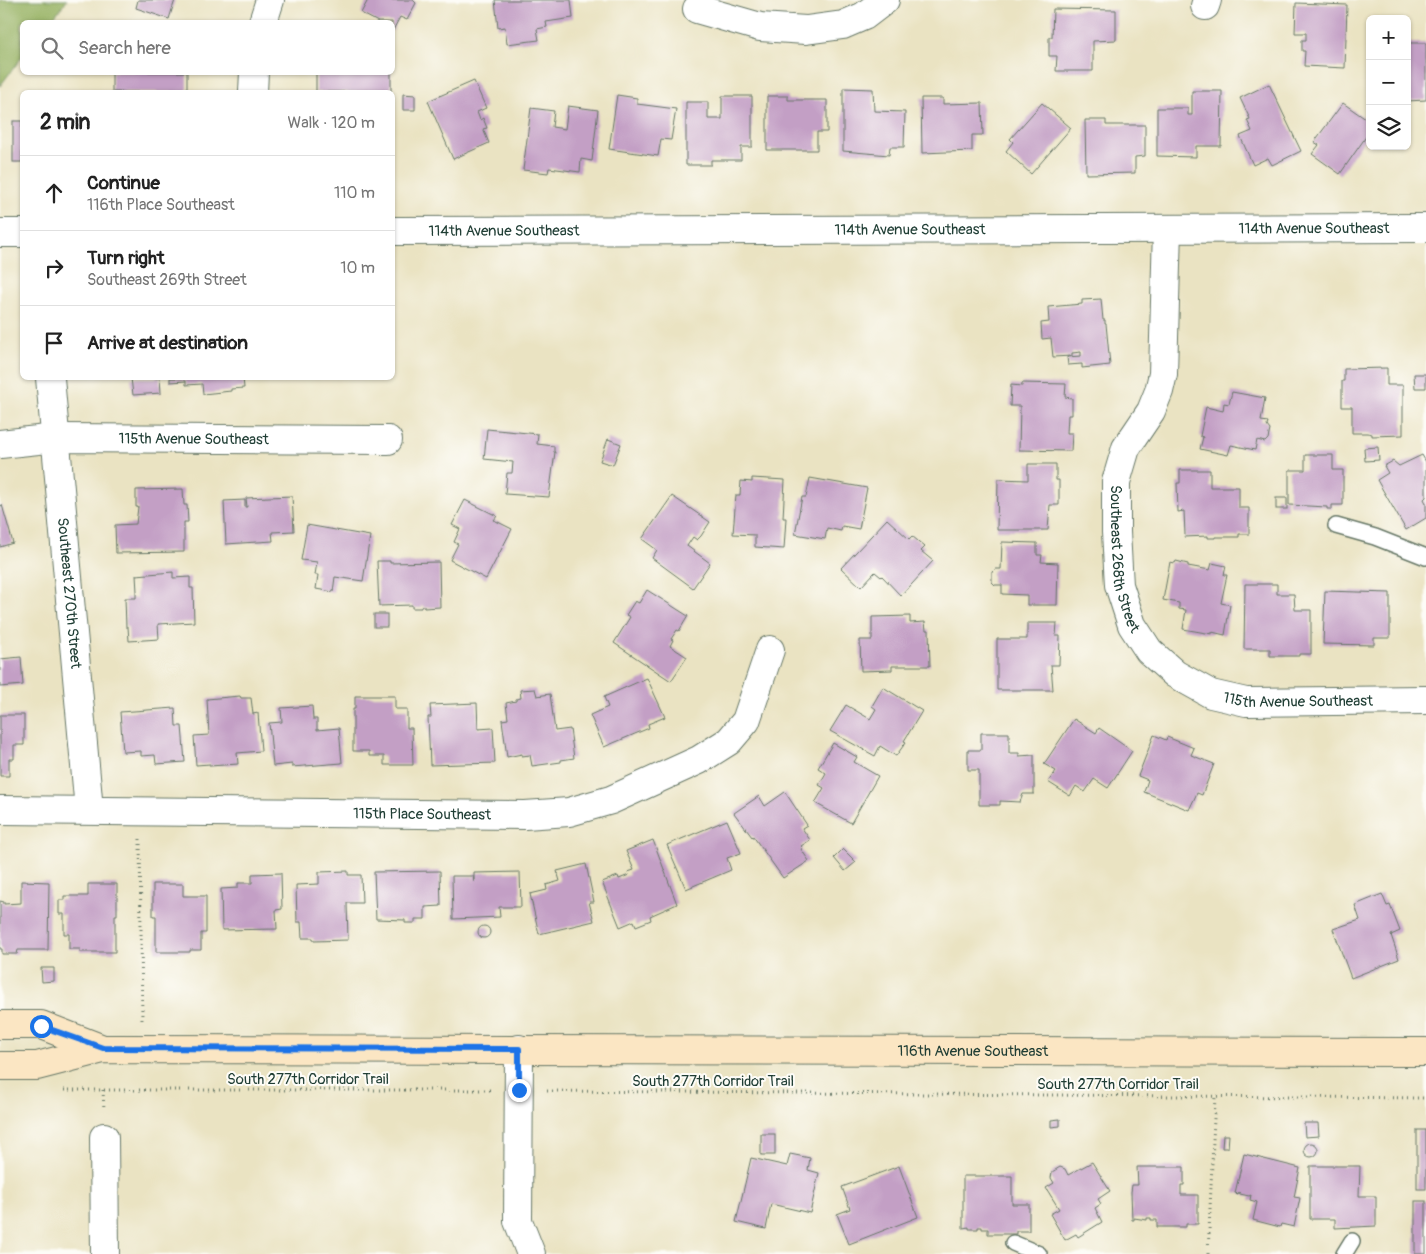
<!DOCTYPE html>
<meta charset="utf-8">
<style>
body{margin:0;font-family:Pangolin,sans-serif;background:#f6f6f6;color:#222}
.controls{position:absolute;right:15px;top:15px;display:grid;overflow:hidden;border-radius:8px;box-shadow:0 1px 4px #0004}
.controls button{width:45px;height:45px;display:grid;place-items:center;padding:0;border:0;border-bottom:1px solid #e0e0e0;background:#fff;color:#222;font:25px sans-serif}
.stop{position:absolute;width:15px;height:15px;margin:-11px;border:4px solid #1a73e8;border-radius:50%;background:#fff}
.stop.end{background:#1a73e8;border-color:#fff;box-shadow:0 1px 5px #0008}
.list{margin:0;padding:0;list-style:none}
h2{display:flex;justify-content:space-between;align-items:center;height:65px;margin:0;padding:0 20px;font-size:21px}
h2 small{font-size:16px;font-weight:400;color:#767676}
.list li{display:grid;grid-template-columns:32px 1fr auto;gap:15px;align-items:center;box-sizing:border-box;height:75px;padding:0 20px;border-top:1px solid #e0e0e0}
.list b{display:block;font-size:19px;white-space:nowrap}
.list p{margin:0;font-size:16px;white-space:nowrap;color:#767676}
.list em{font-size:16px;font-style:normal;color:#767676}
.icon{flex:none;width:28px;height:28px;fill:none;stroke:currentColor;stroke-width:2;stroke-linecap:round;stroke-linejoin:round}
.map{position:relative;flex:none;width:1426px;height:1254px;overflow:hidden}
.search{position:absolute;background:#fff;box-shadow:0 1px 4px #0004;left:20px;top:20px;width:375px;height:55px;display:flex;align-items:center;gap:12px;box-sizing:border-box;padding:0 18px;border-radius:8px;color:#767676;font-size:19px}
.panel{position:absolute;background:#fff;box-shadow:0 1px 4px #0004;left:20px;top:90px;width:375px;height:290px;border-radius:8px}
.map>svg:first-child{display:block}
.forest{fill:#97b263;stroke:#5b784c}
.building{fill:#c39fc5}
.lines{fill:none;stroke-linecap:round;stroke-linejoin:round}
.service-casing{stroke:#676;stroke-width:18}
.minor-casing{stroke:#676;stroke-width:30}
.tertiary-casing{stroke:#676;stroke-width:30}
.secondary-casing{stroke:#676;stroke-width:30}
.path{stroke:#676;stroke-width:3;stroke-dasharray:1 4;stroke-linecap:butt}
.service{stroke:#fff;stroke-width:15}
.minor{stroke:#fff;stroke-width:28}
.tertiary{stroke:#fff;stroke-width:28}
.secondary{stroke:#fbe6c3;stroke-width:28}
.route{stroke:#1a73e8;stroke-width:6}
.labels{text-anchor:middle;stroke-width:4;stroke-linejoin:round;paint-order:stroke}
.street-label{font-size:15px;fill:#1f3d34;stroke:#fdfcf7}
</style>
<div class="map">
<svg width="1426" height="1254" viewBox="0 0 1426 1254">
<rect width="100%" height="100%" fill="#fdfcf7"/>
<filter id="ink" filterUnits="userSpaceOnUse"><feTurbulence type="fractalNoise" baseFrequency=".02" numOctaves="2"/><feDisplacementMap in="SourceGraphic" scale="10" xChannelSelector="R" yChannelSelector="G"/><feConvolveMatrix kernelMatrix="1 2 1 2 8 2 1 2 1" color-interpolation-filters="sRGB"/></filter>
<filter id="wash" filterUnits="userSpaceOnUse"><feTurbulence type="fractalNoise" baseFrequency=".0096" numOctaves="4" result="noise"/><feDisplacementMap in="SourceGraphic" scale="20" xChannelSelector="R" yChannelSelector="G"/><feGaussianBlur stdDeviation="1.12" result="paint"/><feColorMatrix in="noise" values="0 0 0 0 0 0 0 0 0 0 0 0 0 0 0 0 0 1.4 0 .05"/><feComposite in="paint" operator="in"/></filter>
<g filter="url(#wash)">
<rect width="100%" height="100%" fill="#eae3c2"/>
<path class="forest" d="M0,0H67L50,22H22V57L0,86Z"/>
<g id="blocks">
<g class="building">
<path d="M138,0H175L169,19L136,8Z"/>
<path d="M368,0H413L416,3L407,20L400,17L392,32V22H378L361,13Z"/>
<path d="M495,0H571L573,18L546,22L547,27L537,29L539,40L507,44L505,27L498,28Z"/>
<path d="M1296,3L1347,5L1345,68L1304,66L1305,51H1302V40H1306V33H1295Z"/>
<path d="M1053,9L1116,10V40L1093,41V71H1056L1057,56H1049V37H1052Z"/>
<path d="M1408,43H1426V100L1407,101Z"/>
<rect x="112" y="72" width="75" height="20"/>
<path d="M391,72V92H316V73Z"/>
<path d="M474,81L486,108L477,112L480,120L483,118L487,128L483,129L489,143L453,159L428,101Z"/>
<path d="M1269,84L1301,151L1272,165L1268,158L1253,165L1240,136L1252,131L1247,120L1250,119L1240,98Z"/>
<path d="M843,88L873,89L874,111L905,112L904,147H890L889,155L843,151Z"/>
<path d="M1192,91H1222L1221,146H1196V157L1157,156V108H1188V115H1192Z"/>
<path d="M403,94L415,95V110H403Z"/>
<path d="M617,95L637,98V104L676,109L671,140L661,139L658,156L609,149Z"/>
<path d="M722,96H752V147H741V160H711V165H686V102H708V119H722Z"/>
<path d="M767,96H788V100H827V132H817V150H767Z"/>
<path d="M921,98H943V104L982,103L983,135H972V151L922,153Z"/>
<path d="M1042,103L1071,128L1031,174L1006,151L1013,142L1010,139Z"/>
<path d="M1343,103L1370,122V131L1340,174L1312,154L1319,145L1314,142Z"/>
<path d="M568,106L598,110L592,161L581,159L580,172L549,168L548,173L523,170L531,108L554,111L552,127L565,129Z"/>
<path d="M1085,120H1106V125H1145V156L1135,157V173L1086,174Z"/>
<rect x="13" y="121" width="9" height="41"/>
<path d="M1101,299L1103,320H1105V324H1106L1110,365L1082,368V364L1068,365L1067,357L1081,356V352L1072,353V356L1053,357L1051,338L1042,339L1041,323L1049,322L1048,307L1082,304V300Z"/>
<path d="M1387,368V385H1403V435L1372,436V434L1368,433H1352V407H1342V381H1344V369Z"/>
<path d="M1414,374H1426V388H1415Z"/>
<path d="M131,378H160L161,393L133,395Z"/>
<path d="M170,378H243L244,388L231,389V391L203,394L202,384L186,385V381L170,382Z"/>
<path d="M1022,383L1066,384L1065,397L1072,398V415H1068L1067,433H1072L1071,451L1019,450L1020,406H1010L1011,385L1022,386Z"/>
<path d="M1232,392L1265,398L1261,421L1268,422L1267,426L1270,430L1268,439L1265,442L1257,440L1255,450L1231,445L1228,455L1200,449L1203,437L1200,436L1206,407L1223,411L1224,403L1229,404Z"/>
<path d="M487,429L538,434L537,444L554,446V452H555L549,497L505,494L507,473H512L513,462L484,459Z"/>
<path d="M608,439L621,444L613,465L600,461Z"/>
<path d="M1378,447L1379,460L1365,461L1364,448Z"/>
<path d="M1305,455H1333V470H1343V505H1332V509H1327V507L1289,505V470H1305Z"/>
<path d="M1422,455L1426,462V497L1424,499L1426,503V518L1406,530L1377,480L1388,473L1384,466L1393,461L1399,466Z"/>
<path d="M1028,464H1056V480H1059V505H1050L1048,530H997L998,479L1028,480Z"/>
<path d="M1180,470H1210V487H1239V508H1249V534H1239V537H1215V538H1208V536L1184,537L1185,535L1184,511L1178,512L1177,483H1180Z"/>
<path d="M752,478L785,480L783,518H786L784,549L755,547V535L733,534L736,495H740L741,481L752,482Z"/>
<path d="M810,478L867,488L859,529L842,526L841,531L827,528L825,539L795,534L802,497H806Z"/>
<path d="M183,489L184,505H187L188,522H184V552L116,553L115,525L136,524L138,507H136V490Z"/>
<path d="M292,496L294,531L272,532L273,541L226,544L224,501L245,500V507H247L246,498Z"/>
<path d="M672,496L710,522L701,536L697,540L693,537L687,546L710,563L693,588L652,558L657,550L642,539Z"/>
<rect x="1276" y="498" width="11" height="11"/>
<path d="M465,500L497,516L494,520L512,529L486,579L450,560L458,544L454,542L460,529L452,525Z"/>
<path d="M2,505L13,543L0,547V506Z"/>
<path d="M887,519L909,539L912,536L925,547L921,551L933,561L901,596L882,576L881,577L875,572L861,587L841,568Z"/>
<path d="M307,525L370,536L363,581L335,577L333,592L316,589L318,575H315L317,562L301,560Z"/>
<path d="M1002,542L1037,543V555H1042L1041,562L1058,563L1057,605H1027V595L1002,594V585H995L992,582V572L995,569H1001Z"/>
<path d="M377,561H390V563L439,562L440,607L424,608V606H421V608H412V605L379,606Z"/>
<path d="M1176,561L1188,564V566L1210,570L1212,563L1226,566L1224,575H1227L1221,603L1230,605L1225,635L1212,632V634L1183,629L1186,610L1179,609V603L1163,600L1170,562L1175,563Z"/>
<path d="M173,572V578L190,577V588H193L194,622L158,624L159,639L129,641L128,627H126L125,598H136V593L137,592L136,575Z"/>
<path d="M1245,584H1277V594H1294L1295,610H1311V654H1299V656H1270V649H1244Z"/>
<path d="M647,590L688,616L679,631L677,630L671,639L673,640L670,646L687,657L671,681L614,643L630,617L626,615L635,601L639,603Z"/>
<path d="M1325,591L1390,593V638H1374V645L1323,644Z"/>
<rect x="374" y="614" width="13" height="13"/>
<path d="M910,616V623L925,622L926,630H929L930,666H892V670L861,671L860,640H872V617Z"/>
<path d="M1027,623H1057L1056,636H1060L1059,665H1051L1053,690H997V639H1027Z"/>
<path d="M21,657L23,685L0,687V659Z"/>
<path d="M647,678L665,717L648,724L649,728L604,747L590,715L608,707L604,697Z"/>
<path d="M883,687L922,711L904,741L906,742L896,756L880,746L875,756L830,731L846,705L870,719L876,709L872,706Z"/>
<path d="M535,689L537,696L550,694L555,731L570,729L574,758L561,760V762L532,766L530,755L522,756V754L507,757L502,720L508,719L506,703L516,701V699L521,698L520,690Z"/>
<path d="M240,696L241,698H251L253,714L258,713L261,751L237,753L238,764L210,766V764L196,765L194,736L209,735L207,699Z"/>
<path d="M355,696H395V709H407V728H412L413,765H384V756H369V751H353V709H355Z"/>
<path d="M477,703L478,729L493,728L495,763L430,765L428,717H431L430,705Z"/>
<path d="M312,706L313,719H317V730L339,728L342,763L292,767V764L273,766L269,723L282,722L281,708Z"/>
<path d="M175,708L176,726H182L185,762L156,764L155,755L141,756V751L123,752L120,712Z"/>
<path d="M0,715H24V745H14V759H9V776H0Z"/>
<path d="M1074,719L1096,733L1099,728L1132,751L1108,788L1094,779L1085,792L1076,786L1070,796L1048,782L1056,771L1044,764Z"/>
<path d="M981,733H1009V753H1019V756L1034,755V794H1023L1020,802L1000,801V805H979V770H968V750H981Z"/>
<path d="M1154,735L1166,740L1167,737L1194,748L1191,755L1214,764L1202,795L1197,793L1189,810L1144,792L1148,780L1138,776Z"/>
<path d="M833,743L857,757L854,762L878,776L851,823L815,803L824,788L819,785L826,773L818,768Z"/>
<path d="M785,792L807,825L802,828L810,840L801,846L803,848L801,849L809,861L783,878L753,836L752,837L734,813L759,796L765,806Z"/>
<path d="M727,820L741,853L727,858L731,870L686,889L667,845Z"/>
<path d="M653,840L677,904L650,916L651,920L636,926L634,921L620,927L602,882L618,876L619,879L629,875L628,872L634,870L626,851Z"/>
<path d="M843,849L856,862L845,871L834,858Z"/>
<path d="M586,864L594,902H589L594,921L539,934L530,894L547,890L546,885L560,881L557,871Z"/>
<path d="M348,871V875H361L362,903H347L348,940L314,941L313,938H302L301,922H297L296,885L319,884V872Z"/>
<path d="M440,871L441,906L425,907V919H415V923H405V920L376,919L374,872Z"/>
<path d="M520,872L521,907H499L500,917L453,919L452,876H473L474,882V873Z"/>
<path d="M281,873L282,909L276,910L277,929L222,930L221,889L238,888V883H252V874Z"/>
<path d="M21,881L49,882L48,950H18L17,954H2V949H0V901L4,902V904L21,903Z"/>
<path d="M88,884H117V915H115V952H80V949H69V934H64V914H59V900H64V896H88Z"/>
<path d="M153,884H183V896H206V933H201V950H190V952H156V916H153Z"/>
<path d="M1382,894L1387,906L1390,905L1400,931L1391,935L1399,959L1351,978L1333,929L1360,920L1355,905Z"/>
<circle cx="484" cy="932" r="6"/>
<path d="M41,968H54V981L42,982Z"/>
<path d="M1060,1119V1126L1051,1127V1120Z"/>
<path d="M1304,1123H1318L1319,1136L1305,1137Z"/>
<rect x="1417" y="1130" width="9" height="59"/>
<rect x="761" y="1134" width="14" height="21"/>
<path d="M1223,1135H1229L1228,1148H1222Z"/>
<circle cx="1311" cy="1150" r="7"/>
<path d="M790,1154L810,1158L808,1170L819,1173L810,1213L771,1204L766,1229L736,1222L751,1158L787,1166Z"/>
<path d="M1244,1154L1300,1168L1294,1197L1300,1198L1294,1227L1281,1224L1280,1227L1253,1220L1257,1202L1250,1200L1251,1195L1249,1196L1240,1194L1239,1192L1238,1194L1235,1193Z"/>
<path d="M1092,1162L1110,1191L1098,1199L1101,1204L1095,1208L1102,1222L1078,1237L1076,1234L1065,1240L1050,1214L1059,1209L1046,1188L1054,1183L1051,1178L1052,1172L1060,1167L1065,1169L1068,1175Z"/>
<path d="M899,1166L918,1217L849,1244L837,1214L850,1209L842,1187Z"/>
<path d="M1310,1166H1360L1359,1196H1376V1226L1335,1228V1219H1310Z"/>
<path d="M1137,1167H1184V1185H1181V1195H1198V1224H1186V1227H1157V1220H1151V1218H1147V1220L1134,1218V1220H1132L1131,1192L1132,1185H1138Z"/>
<path d="M963,1176H1012V1204H1029V1231H1016V1234H988V1229H982V1227H978V1229H969V1227L963,1228Z"/>
<rect x="1415" y="1201" width="11" height="53"/>
</g>
</g>
</g>
<g filter="url(#ink)">
<use href="#blocks" fill-opacity="0" stroke="#676" stroke-width="1"/>
<g class="lines">
<g class="service-casing">
<g id="service">
<path d="M1336,526L1375,537L1426,557"/>
<path d="M1013,1243L1039,1254"/>
<path d="M1344,1254L1352,1241"/>
</g>
</g>
<g class="minor-casing">
<g id="minor">
<path d="M1205,6L1207,0"/>
<path d="M697,9L760,27L806,30L843,25L864,16L885,0"/>
<path d="M263,22L270,0"/>
<path d="M253,92L254,72"/>
<path id="s1" d="M1167,229L1163,374L1159,391L1151,411L1126,448L1116,482V532L1119,585L1132,625L1149,651L1175,674L1211,694L1246,702L1426,700"/>
<path id="s2" d="M50,378L89,810"/>
<path id="s3" d="M0,444L57,438L388,440"/>
<path id="s4" d="M0,810L525,815L569,812L611,800L699,760L729,741L746,721L770,650"/>
<path d="M519,1049L518,1221L531,1254"/>
</g>
</g>
<g class="tertiary-casing">
<g id="tertiary">
<path id="s5" d="M392,231L1426,228"/>
<path d="M0,233H22"/>
<path d="M104,1137L105,1254"/>
</g>
</g>
<g class="secondary-casing">
<g id="secondary">
<path d="M0,1025H41L103,1049"/>
<path id="s6" d="M0,1066H37L103,1049L1426,1052"/>
</g>
</g>
<g class="path">
<path d="M140,839L142,1021"/>
<path d="M64,1090H490"/>
<path d="M103,1090L104,1110"/>
<path d="M547,1091L1426,1098"/>
<path d="M1208,1254L1215,1096"/>
</g>
<use href="#service" class="service"/>
<use href="#minor" class="minor"/>
<use href="#tertiary" class="tertiary"/>
<use href="#secondary" class="secondary"/>
</g>
</g>
<g class="lines" filter="url(#ink)">
<path class="route" d="M41,1026L103,1048L519,1049V1090"/>
</g>
<g class="labels">
<g class="street-label">
<text dy="5" stroke="none"><textPath href="#s5" startOffset="922">114th Avenue Southeast</textPath></text>
<text dy="5" stroke="none"><textPath href="#s5" startOffset="518">114th Avenue Southeast</textPath></text>
<text dy="5" stroke="none"><textPath href="#s5" startOffset="112">114th Avenue Southeast</textPath></text>
<text dy="5" stroke="none"><textPath href="#s3" startOffset="194">115th Avenue Southeast</textPath></text>
<text dy="5" stroke="none"><textPath href="#s1" startOffset="342">Southeast 268th Street</textPath></text>
<text dy="5" stroke="none"><textPath href="#s2" startOffset="216">Southeast 270th Street</textPath></text>
<text dy="5" stroke="none"><textPath href="#s1" startOffset="604">115th Avenue Southeast</textPath></text>
<text dy="5" stroke="none"><textPath href="#s4" startOffset="422">115th Place Southeast</textPath></text>
<text dy="5" stroke="none"><textPath href="#s6" startOffset="975">116th Avenue Southeast</textPath></text>
<text x="308" y="1084">South 277th Corridor Trail</text>
<text x="713" y="1086">South 277th Corridor Trail</text>
<text x="1118" y="1089">South 277th Corridor Trail</text>
</g>
</g>
</svg>
<div class="controls">
<button>+</button>
<button>−</button>
<button><svg class="icon" aria-label="layers" viewBox="0 0 24 24"><path d="M12 4l9 5-9 5-9-5zM3 14l9 5 9-5"/></svg></button>
</div>
<div class="stop" style="left:41px;top:1026px"></div>
<div class="stop end" style="left:519px;top:1090px"></div>
<div class="search"><svg class="icon" aria-label="search" viewBox="0 0 24 24"><circle cx="10" cy="10" r="6"/><path d="M15 15l6 6"/></svg>Search here</div>
<section class="panel">
<h2>2 min<small>Walk · 120 m</small></h2>
<ul class="list">
<li><svg class="icon" aria-label="ahead" viewBox="0 0 24 24"><path d="M12 20V5M6 11l6-6 6 6"/></svg><div><b>Continue</b><p>116th Place Southeast</p></div><em>110 m</em></li>
<li><svg class="icon" aria-label="right" viewBox="0 0 24 24"><path d="M7 20v-9h11M14 6l5 5-5 5"/></svg><div><b>Turn right</b><p>Southeast 269th Street</p></div><em>10 m</em></li>
<li><svg class="icon" aria-label="arrive" viewBox="0 0 24 24"><path d="M6 21V4h12l-3 4 3 4H6"/></svg><div><b>Arrive at destination</b></div></li>
</ul>
</section>
</div>
